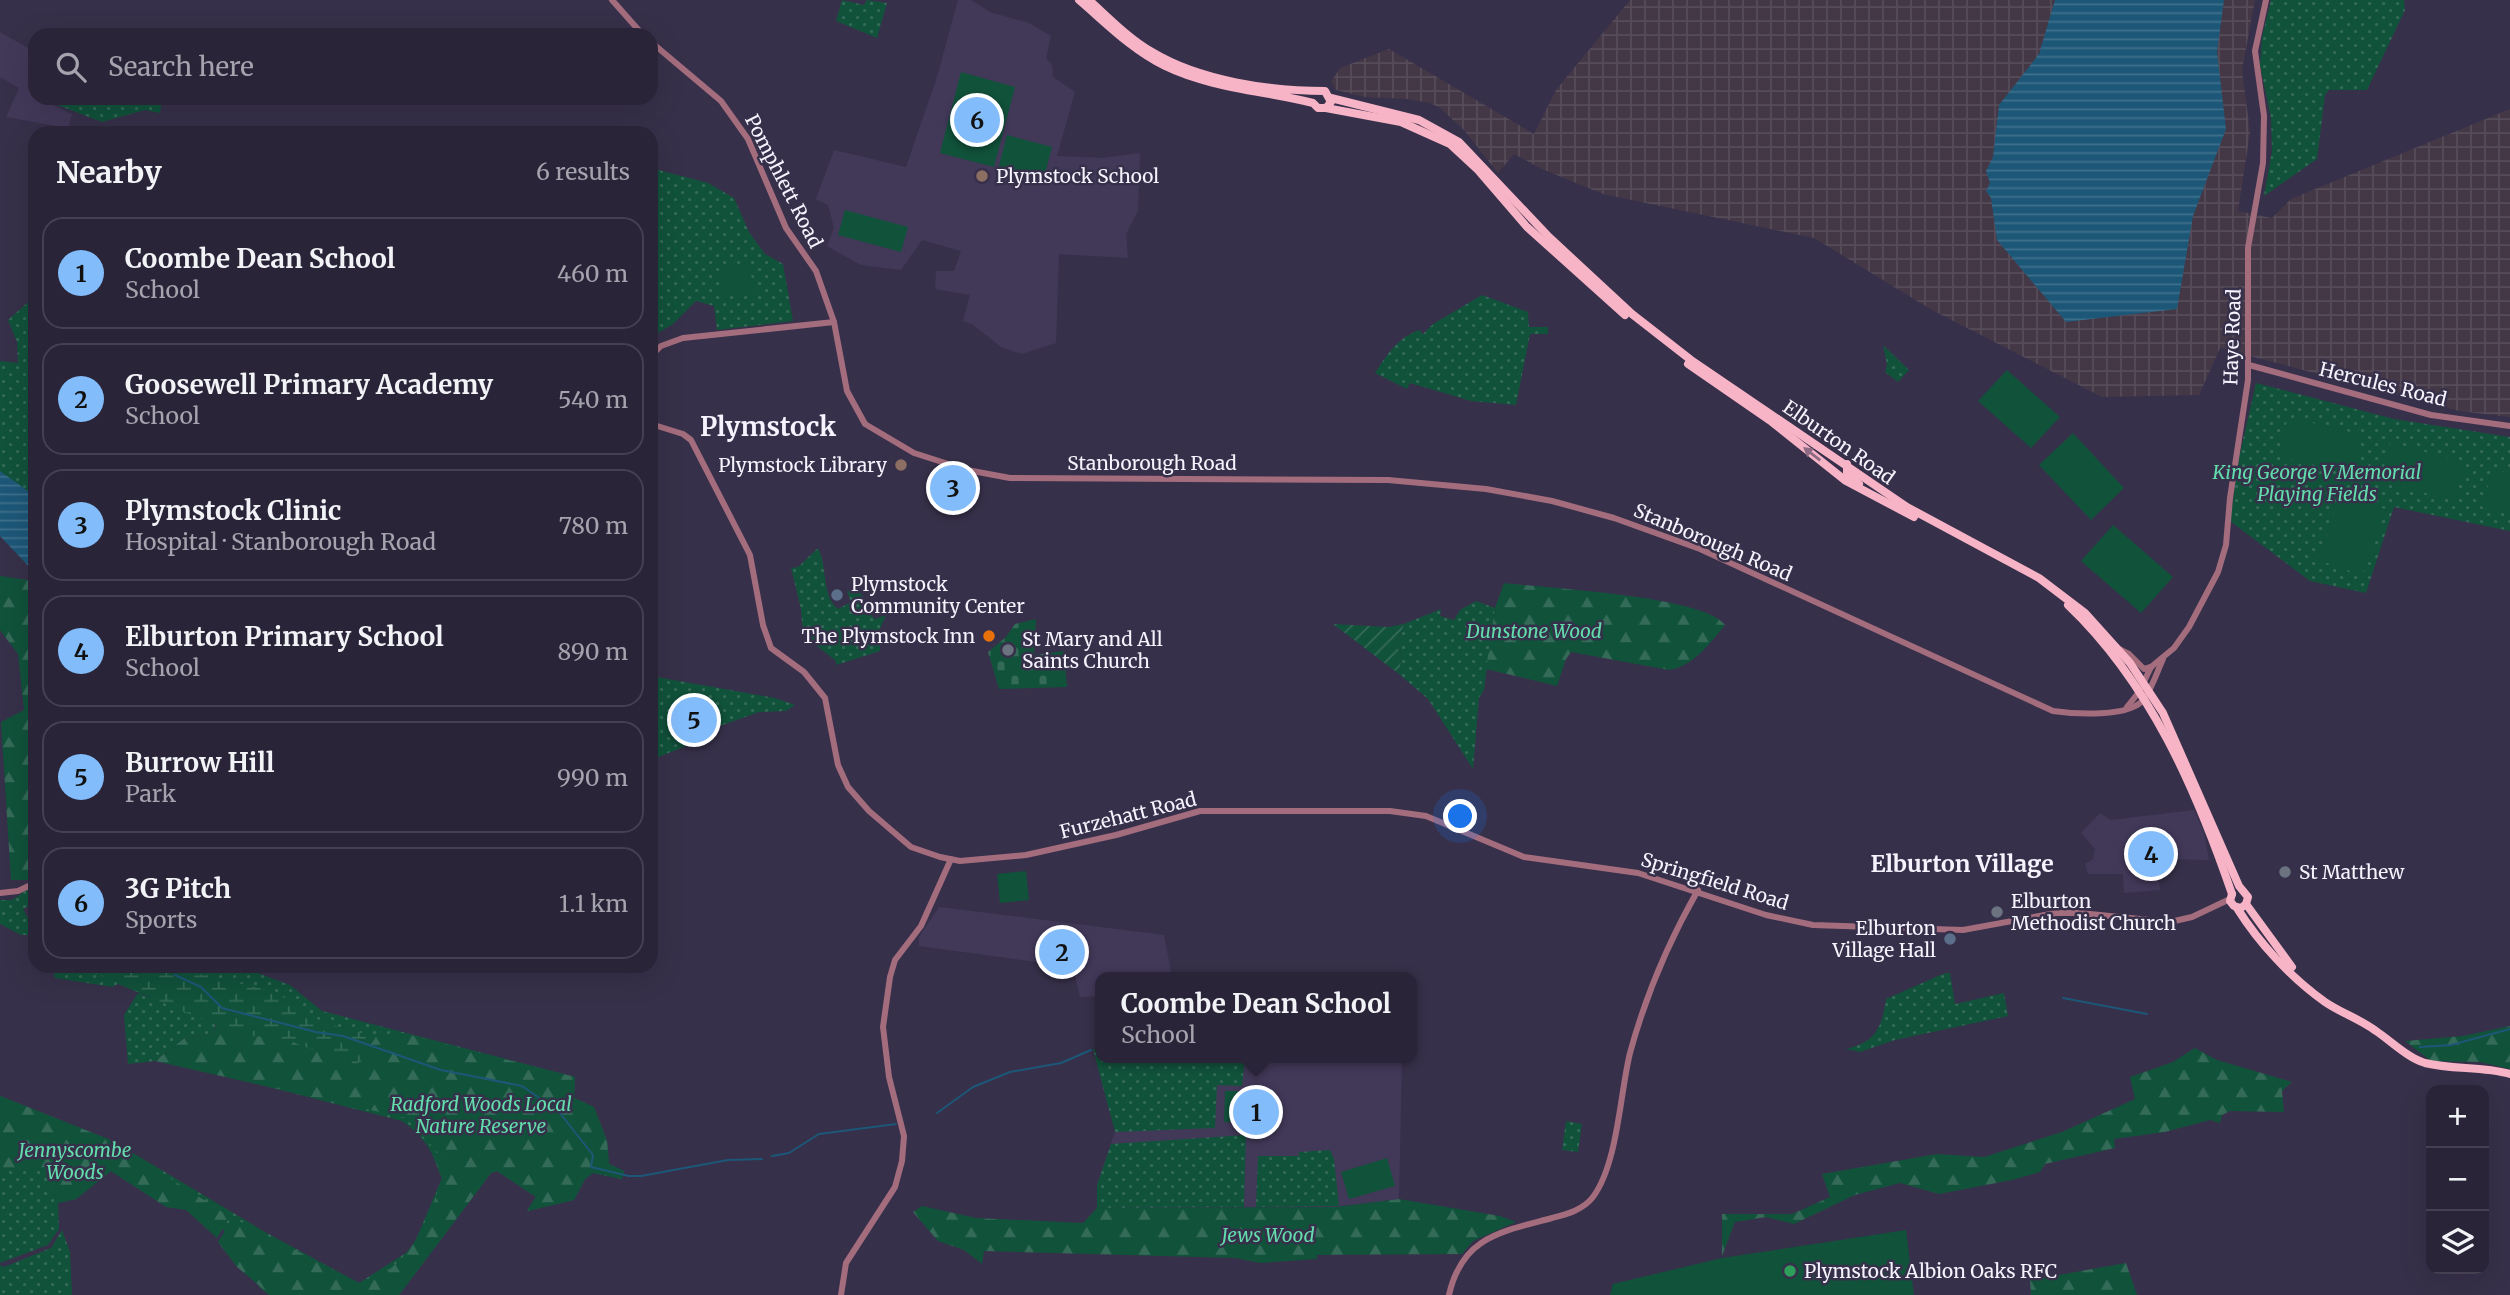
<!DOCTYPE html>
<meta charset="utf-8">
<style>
body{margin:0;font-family:Merriweather,serif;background:#312c40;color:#f1f3f6}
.controls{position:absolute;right:21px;bottom:21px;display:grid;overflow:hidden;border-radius:14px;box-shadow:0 7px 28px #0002}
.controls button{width:63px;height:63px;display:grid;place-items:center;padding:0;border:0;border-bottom:2px solid #454153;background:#292438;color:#f1f3f6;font:35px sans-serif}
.you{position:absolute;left:1461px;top:817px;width:24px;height:24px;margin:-18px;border:5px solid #fff;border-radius:50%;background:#1a73e8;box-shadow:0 0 0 10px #1a73e833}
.badge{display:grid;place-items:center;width:46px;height:46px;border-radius:50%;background:#83bcfa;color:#111;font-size:23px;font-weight:700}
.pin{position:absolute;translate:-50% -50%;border:4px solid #fff;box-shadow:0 2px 7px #0006}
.popup{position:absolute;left:1095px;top:972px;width:322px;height:91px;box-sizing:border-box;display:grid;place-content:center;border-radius:14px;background:#292438;filter:drop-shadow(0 2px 5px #0005);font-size:23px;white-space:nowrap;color:#a5a4ae}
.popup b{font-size:26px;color:#f1f3f6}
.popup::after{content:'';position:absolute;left:50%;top:100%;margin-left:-14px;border:14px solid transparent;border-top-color:#292438}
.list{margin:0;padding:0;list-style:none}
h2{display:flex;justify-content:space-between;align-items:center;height:91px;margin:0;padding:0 28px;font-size:30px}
h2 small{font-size:23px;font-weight:400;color:#a5a4ae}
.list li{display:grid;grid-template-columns:46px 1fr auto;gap:21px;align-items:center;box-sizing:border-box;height:112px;margin:0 14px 14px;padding:0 14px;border:2px solid #454153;border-radius:21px}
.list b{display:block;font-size:26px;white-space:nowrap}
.list p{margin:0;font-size:23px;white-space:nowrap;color:#a5a4ae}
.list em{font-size:23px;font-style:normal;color:#a5a4ae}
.icon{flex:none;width:38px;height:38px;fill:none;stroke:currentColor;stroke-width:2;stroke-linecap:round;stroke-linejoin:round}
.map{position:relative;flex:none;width:2510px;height:1295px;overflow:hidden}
.search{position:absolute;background:#292438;box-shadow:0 7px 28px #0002;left:28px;top:28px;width:630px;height:77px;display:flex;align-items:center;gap:18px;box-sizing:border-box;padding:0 24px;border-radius:21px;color:#a5a4ae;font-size:26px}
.panel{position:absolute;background:#292438;box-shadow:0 7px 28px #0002;left:28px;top:126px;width:630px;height:847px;border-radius:21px}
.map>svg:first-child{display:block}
.built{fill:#423959}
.industrial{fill:url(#industrial-grid)}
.grass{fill:url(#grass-dots)}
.forest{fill:url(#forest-firs)}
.wetland{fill:url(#wetland-marsh)}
.cemetery{fill:url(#cemetery-stones)}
.garden{fill:url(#garden-furrows)}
.pitch{fill:#11523b}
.water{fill:url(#water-rules)}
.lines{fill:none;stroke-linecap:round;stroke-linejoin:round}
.stream{stroke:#1d5778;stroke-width:2}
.tertiary{stroke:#a46d7d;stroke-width:6}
.primary{stroke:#f7b4c7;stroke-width:8}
.oneway{fill:#8d6b82}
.education-dot{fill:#8d6e63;stroke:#37304a;stroke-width:2.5}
.service-dot{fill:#5c6f8a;stroke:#37304a;stroke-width:2.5}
.food-dot{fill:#e8710a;stroke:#37304a;stroke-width:2.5}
.worship-dot{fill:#6b7280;stroke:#37304a;stroke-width:2.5}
.leisure-dot{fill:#2e9e5b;stroke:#37304a;stroke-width:2.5}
.labels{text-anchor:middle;stroke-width:5;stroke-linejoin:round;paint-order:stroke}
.poi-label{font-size:19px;fill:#f5f3fd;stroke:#37304a;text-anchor:start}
.street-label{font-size:19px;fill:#f5f3fd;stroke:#37304a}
.park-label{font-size:19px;font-style:italic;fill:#63ddac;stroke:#37304a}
.quarter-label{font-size:23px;font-weight:bold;fill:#f5f3fd;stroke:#37304a}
.district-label{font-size:26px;font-weight:bold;fill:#f5f3fd;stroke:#37304a}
</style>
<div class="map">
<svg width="2510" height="1295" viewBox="0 0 2510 1295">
<defs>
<pattern id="industrial-grid" width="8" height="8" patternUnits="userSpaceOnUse" patternTransform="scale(1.75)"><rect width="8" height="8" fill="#443847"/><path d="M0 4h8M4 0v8" fill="none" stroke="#564c59"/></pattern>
<pattern id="grass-dots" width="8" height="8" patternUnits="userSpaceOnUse" patternTransform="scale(1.75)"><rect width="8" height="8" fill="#11523b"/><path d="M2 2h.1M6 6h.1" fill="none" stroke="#346b58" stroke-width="1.8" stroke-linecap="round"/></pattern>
<pattern id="forest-firs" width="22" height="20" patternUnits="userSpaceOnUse" patternTransform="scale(1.75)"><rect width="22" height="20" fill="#11523b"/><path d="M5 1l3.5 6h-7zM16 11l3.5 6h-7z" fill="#346b58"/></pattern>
<pattern id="wetland-marsh" width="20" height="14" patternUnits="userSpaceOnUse" patternTransform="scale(1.75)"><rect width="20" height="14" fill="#11523b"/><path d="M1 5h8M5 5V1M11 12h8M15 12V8" fill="none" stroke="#346b58"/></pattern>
<pattern id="cemetery-stones" width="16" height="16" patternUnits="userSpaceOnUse" patternTransform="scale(1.75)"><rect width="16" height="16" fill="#11523b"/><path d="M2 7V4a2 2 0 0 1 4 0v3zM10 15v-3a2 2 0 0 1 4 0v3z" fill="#346b58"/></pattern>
<pattern id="garden-furrows" width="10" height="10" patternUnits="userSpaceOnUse" patternTransform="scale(1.75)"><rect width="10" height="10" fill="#11523b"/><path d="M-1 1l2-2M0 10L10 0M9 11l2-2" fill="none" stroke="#346b58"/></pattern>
<pattern id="water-rules" width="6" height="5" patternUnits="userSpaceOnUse" patternTransform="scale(1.75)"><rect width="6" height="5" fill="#1d5778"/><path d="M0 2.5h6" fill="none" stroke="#3e708c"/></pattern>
</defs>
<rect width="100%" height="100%" fill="#37304a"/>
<g class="built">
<path d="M958,0H971L990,12L1029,23L1051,36L1046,58L1052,65L1053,77L1075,92L1057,156L1103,158L1140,153L1138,211L1126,234L1128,258L1059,254L1056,343L1022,354L1001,347L972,324L963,321L970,295L935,289L936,271H954L961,251L922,240L901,270L861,265L827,246L834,228L828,205L816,199L834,150L906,167L937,77Z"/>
<path d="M0,32L35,52V98H49L50,104L72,114L68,128L6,117L19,88L0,77Z"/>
<path d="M2194,810L2204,832L2209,860L2168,859L2158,868L2160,890L2124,893L2123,874H2088L2085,864L2093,859L2095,849L2081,833L2100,813L2111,820Z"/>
<path d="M939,907L1164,935L1172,977H1100V996L1080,997L1073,967L919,946V937Z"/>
<path d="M1093,1049H1100V1058H1402L1399,1199L1334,1207L1097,1208V1185L1116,1129Z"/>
</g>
<path class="industrial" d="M1630,0H2255L2242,70L2250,132L2238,211L2272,218L2291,199L2510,109V417L2459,411L2220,348L2199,395L2102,397L1932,310L1814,238L1603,194L1542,169L1514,154L1498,173L1464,130L1440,108L1430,103L1407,99L1365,97L1336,90L1331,82L1340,68L1389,49L1534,134L1556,90Z"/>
<g class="grass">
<path d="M842,0L864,5L867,0L887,3L877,38L836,21Z"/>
<path d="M2271,0H2404L2405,10L2367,90H2329L2325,95L2317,159L2264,196L2272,151L2271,118L2260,65L2262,37Z"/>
<path d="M53,98H170L162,101L160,113L145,110L102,122L55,104Z"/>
<path d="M651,168L708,183L734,198L749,232L765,254L783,264L793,321L717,330L714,306L696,301L673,324L658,333L651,329Z"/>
<path d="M1482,295L1528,312L1529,327H1548V334H1530L1516,405L1471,401L1410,383L1407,389L1375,373C1387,355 1397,338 1419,330L1423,334L1433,324Z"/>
<path d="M35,296V496L0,472V361L18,363L17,342L8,320Z"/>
<path d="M1883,345L1909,370L1898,382L1885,372L1887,365Z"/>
<path d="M2256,383L2394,419L2510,437V531L2394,507L2366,593L2310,581L2230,521L2239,458Z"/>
<path d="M818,548C828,567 821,595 838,609L851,602L847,591L858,588L874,619L886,615L880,629V651L836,665V661L803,635L801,609L791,568L798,567Z"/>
<path d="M1476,601L1495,608L1484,690L1479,698L1473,769L1428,699L1399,674L1402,653L1396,647L1404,624L1441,609L1440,616L1454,620L1460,610Z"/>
<path d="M651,676L775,698L795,705L786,711L759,712L720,726L689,745L651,760Z"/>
<path d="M35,884V903L23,909L30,922L35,919V935H21L0,924V900H12Z"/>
<path d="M52,966H239L290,985L322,1011L575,1077L574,1098L594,1107L607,1141L609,1164L624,1171L622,1179L593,1173L585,1179L574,1200L527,1211L536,1197L497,1171L491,1173L399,1295H269L259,1287L263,1277L226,1235L218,1219L151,1197L111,1171L76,1199L58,1203L59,1229L48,1245L0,1263V1096L113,1141L265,1232L359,1283L412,1249L442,1178C433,1152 425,1137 402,1121L249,1082L227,1028L216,1024L212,1033L185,1038L155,1061L128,1064L124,1015L138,993L163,1003L118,984L112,987L55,978Z"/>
<path d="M1945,973H1950L1955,1004L2004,993L2008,1016L1895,1040L1860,1052L1846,1049C1876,1042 1882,1027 1886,999Z"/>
<path d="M1093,1049H1100V1058H1245L1242,1086L1217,1085L1215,1128L1115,1132Z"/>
<path d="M1566,1121L1582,1124L1578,1152L1562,1150Z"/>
<path d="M1246,1135L1244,1207L1097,1208V1185L1111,1144Z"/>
<path d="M1330,1150L1334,1159L1339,1206L1256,1207L1258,1156H1299V1152Z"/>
<path d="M62,1230L70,1252L72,1295H0V1265L4,1267L51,1248Z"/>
</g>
<g class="forest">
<path d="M0,576L35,581V876L30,880H11L1,722L24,710L18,654L0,630Z"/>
<path d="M1504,583C1544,588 1705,596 1725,625C1710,643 1693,667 1669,670L1571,652L1566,659L1557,686L1486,669L1495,608Z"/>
<path d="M223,1013L375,1037L398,1032L575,1077L574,1098L594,1107L607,1141L609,1164L624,1171L622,1179L593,1173L585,1179L574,1200L527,1211L536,1197L497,1171L491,1173L399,1295H270L237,1267L218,1242L233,1218L359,1283C408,1273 428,1221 442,1179L432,1153L456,1161L439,1154L406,1118L155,1061L185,1038L212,1033Z"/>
<path d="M2510,1026V1069L2480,1062L2431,1061L2405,1041L2463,1036Z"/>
<path d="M2195,1048L2217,1060L2292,1082L2282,1091L2284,1112L2230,1111L2222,1115L2220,1123L2210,1120L2165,1132L2114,1139L2115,1148L2045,1164L2040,1172L2012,1180L1939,1194L1900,1183L1855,1195L1794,1224L1766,1217L1735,1222L1722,1256V1214H1792L1830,1197L1822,1174L1937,1154L1984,1157L2062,1132L2135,1099L2130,1077L2173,1062Z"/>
<path d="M0,1096L113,1141L230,1217L217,1238L186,1210L166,1207L111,1171L76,1199L57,1203L45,1169H0Z"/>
<path d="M1399,1199L1500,1216L1516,1222L1473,1241L1462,1254L1317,1255V1259L1261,1263L1235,1258L984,1251L982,1264L964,1250L938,1241L913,1212L922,1206L976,1218L1083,1223L1097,1208L1336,1207Z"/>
<path d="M2126,1263L2137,1295H2031L2030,1280Z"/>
</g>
<path class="wetland" d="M95,966H196L199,974L259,988L296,1002L310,1016L329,1024L376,1037L356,1066L290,1041L248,1035L196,1017L95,973Z"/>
<path class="cemetery" d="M1036,619L1034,655L1064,651L1067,687L999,689L988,652L1006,637L1015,624Z"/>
<path class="garden" d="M1333,624L1388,627L1404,624L1396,647L1402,653L1399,674Z"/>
<g class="pitch">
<path d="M961,72L1015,87L994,167L940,153Z"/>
<path d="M1007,135L1052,147L1042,185L997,173Z"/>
<path d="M845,210L908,227L901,252L838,235Z"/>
<path d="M749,263L754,292L724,296L720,267Z"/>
<path d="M2007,370L2060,417L2031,448L1978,401Z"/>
<path d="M2288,417L2362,435L2351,474L2278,456Z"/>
<path d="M2073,433L2124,488L2091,520L2039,465Z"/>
<path d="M2390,443L2465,462L2455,500L2380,482Z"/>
<path d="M2493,469L2510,473V514L2482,507Z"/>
<path d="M2340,495L2385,509L2362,575L2318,560Z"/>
<path d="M2113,525L2173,577L2141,613L2081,561Z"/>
<path d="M1026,871L1029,900L1000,903L997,874Z"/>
<path d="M1225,1091H1271V1123L1224,1122Z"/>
<path d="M1387,1158L1395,1186L1349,1199L1341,1172Z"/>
<path d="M1906,1230L1914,1295H1610L1613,1284L1722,1258Z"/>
</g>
<g class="water">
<path d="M2055,0H2224L2217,52L2226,129L2193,216L2177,309L2066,322L1997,240L1991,198L1986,191L1990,183L1986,171L1993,157L1999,105L2039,54Z"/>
<path d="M0,471L35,496V573L0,536Z"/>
</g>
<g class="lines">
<g class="stream">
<path d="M175,975L201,987L222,1008L316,1032L343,1036L441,1070L522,1086L559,1112L593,1155L591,1167L629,1176H641L728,1160L762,1159"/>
<path d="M2063,998L2147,1014"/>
<path d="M2420,1047L2451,1045L2510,1029"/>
<path d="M937,1113L973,1087L1010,1072L1061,1063L1091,1050"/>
<path d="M772,1156L789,1153L819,1134L896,1124"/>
</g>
<g class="tertiary">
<path d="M612,0L643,35"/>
<path d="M651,42L721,101L748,139L786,228L816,271L834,322L847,391L865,424L914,453L967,470L1010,478L1388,480L1486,489L1552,501L1614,518L1700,549L2053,711C2074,714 2130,718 2144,699C2152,688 2157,672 2163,659"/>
<path d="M651,356L661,346L683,338L834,322"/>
<path d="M2249,365L2431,415L2510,426"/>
<path d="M651,424L683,434L691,440L750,555L763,625L771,648L804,672L825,698L838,765L848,787L869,811L911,847L940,857L960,861L1026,855L1116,835L1200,811H1390L1426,816L1524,857L1638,873L1766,915L1813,925L1963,930L2056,913H2080L2170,922L2192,917L2230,899"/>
<path d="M2119,649L2129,654L2144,669L2151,667"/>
<path d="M2127,707L2139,692L2151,667L2174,648L2189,627L2218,572L2226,545L2230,498L2248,380V248L2263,163L2264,116L2255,51L2266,0"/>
<path d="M0,893L18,891L35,883"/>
<path d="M841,1295L846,1263L895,1187L902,1161L904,1136L889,1077L883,1027L890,977L895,960L921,926L951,859"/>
<path d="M1449,1295C1462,1237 1500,1232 1552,1218C1567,1214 1583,1210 1593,1197C1618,1163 1620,1093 1630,1053C1645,998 1670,939 1698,890"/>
</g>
<g class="primary">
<path d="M1079,0C1106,23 1132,50 1165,66C1210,88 1265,91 1313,103L1318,108H1326L1331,102L1325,91C1270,91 1200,81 1152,52C1128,38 1109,18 1089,0"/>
<path d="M1331,98L1419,120L1459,142L1549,237L1632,314L1691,360L1907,507L2039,578L2085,613L2130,663L2163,713L2239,886L2248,897L2246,904L2241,908L2234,906L2230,901L2232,894"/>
<path d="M1326,108L1401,122L1450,144L1477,169L1527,227L1625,315"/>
<path d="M1688,364L1772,422L1846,481L1914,517"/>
<path d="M1847,464V473L1859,484"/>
<path d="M2068,605C2150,683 2196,789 2232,894"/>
<path d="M2246,904L2292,967"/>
<path d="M2237,908C2259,943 2291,978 2325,1002C2341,1013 2360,1019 2376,1031C2391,1041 2408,1058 2425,1063C2453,1070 2482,1066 2510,1074"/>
</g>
</g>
<defs><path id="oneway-solid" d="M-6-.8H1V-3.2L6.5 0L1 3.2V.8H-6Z" transform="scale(1.75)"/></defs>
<use class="oneway" href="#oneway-solid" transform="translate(1812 454) rotate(-142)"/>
<g class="education-dot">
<circle cx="982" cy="176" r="7"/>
<circle cx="901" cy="465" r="7"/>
</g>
<g class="service-dot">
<circle cx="837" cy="595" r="7"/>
<circle cx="1950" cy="939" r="7"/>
</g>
<circle class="food-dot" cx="989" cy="636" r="7"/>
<g class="worship-dot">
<circle cx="1008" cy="650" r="7"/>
<circle cx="2285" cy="872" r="7"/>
<circle cx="1997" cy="912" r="7"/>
</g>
<circle class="leisure-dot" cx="1790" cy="1271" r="7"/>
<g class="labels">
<g class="poi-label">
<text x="996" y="183">Plymstock School</text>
<text x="887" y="472" text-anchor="end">Plymstock Library</text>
<text x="851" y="591">Plymstock<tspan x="851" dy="22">Community Center</tspan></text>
<text x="975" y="643" text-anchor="end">The Plymstock Inn</text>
<text x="1022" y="646">St Mary and All<tspan x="1022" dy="22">Saints Church</tspan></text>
<text x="2299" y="879">St Matthew</text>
<text x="2011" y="908">Elburton<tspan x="2011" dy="22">Methodist Church</tspan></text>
<text x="1936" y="935" text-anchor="end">Elburton<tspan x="1936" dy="22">Village Hall</tspan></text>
<text x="1804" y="1278">Plymstock Albion Oaks RFC</text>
</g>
<g class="street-label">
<text transform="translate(784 181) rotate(63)" y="7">Pomphlett Road</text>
<text transform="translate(2232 337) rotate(-88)" y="7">Haye Road</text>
<text transform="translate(2383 384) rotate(14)" y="7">Hercules Road</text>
<text transform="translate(1839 442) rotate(35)" y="7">Elburton Road</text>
<text x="1152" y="470">Stanborough Road</text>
<text transform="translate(1713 542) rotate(23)" y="7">Stanborough Road</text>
<text transform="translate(1128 815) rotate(-14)" y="7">Furzehatt Road</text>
<text transform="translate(1715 881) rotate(17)" y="7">Springfield Road</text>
</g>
<g class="park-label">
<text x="2317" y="479">King George V Memorial<tspan x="2317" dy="22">Playing Fields</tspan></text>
<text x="1534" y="638">Dunstone Wood</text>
<text x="481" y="1111">Radford Woods Local<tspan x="481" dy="22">Nature Reserve</tspan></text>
<text x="75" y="1157">Jennyscombe<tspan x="75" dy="22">Woods</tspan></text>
<text x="1268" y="1242">Jews Wood</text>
</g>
<g class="quarter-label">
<text x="1962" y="872">Elburton Village</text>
</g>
<g class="district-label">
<text x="768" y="436">Plymstock</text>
</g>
</g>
</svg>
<div class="controls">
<button>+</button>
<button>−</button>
<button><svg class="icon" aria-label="layers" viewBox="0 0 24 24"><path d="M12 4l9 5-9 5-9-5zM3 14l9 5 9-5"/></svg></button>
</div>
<div class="you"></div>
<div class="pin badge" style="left:1256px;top:1112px">1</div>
<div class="popup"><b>Coombe Dean School</b>School</div>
<div class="pin badge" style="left:1062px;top:952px">2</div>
<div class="pin badge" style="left:953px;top:488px">3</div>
<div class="pin badge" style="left:2151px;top:854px">4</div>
<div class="pin badge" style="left:694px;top:720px">5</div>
<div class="pin badge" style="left:977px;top:120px">6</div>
<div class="search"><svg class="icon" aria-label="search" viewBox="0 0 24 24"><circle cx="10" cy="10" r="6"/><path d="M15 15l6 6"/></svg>Search here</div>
<section class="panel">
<h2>Nearby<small>6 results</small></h2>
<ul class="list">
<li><span class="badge">1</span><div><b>Coombe Dean School</b><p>School</p></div><em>460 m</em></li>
<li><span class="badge">2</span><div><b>Goosewell Primary Academy</b><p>School</p></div><em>540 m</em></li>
<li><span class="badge">3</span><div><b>Plymstock Clinic</b><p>Hospital · Stanborough Road</p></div><em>780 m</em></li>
<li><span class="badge">4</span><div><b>Elburton Primary School</b><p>School</p></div><em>890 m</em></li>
<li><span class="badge">5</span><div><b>Burrow Hill</b><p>Park</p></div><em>990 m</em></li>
<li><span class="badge">6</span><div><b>3G Pitch</b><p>Sports</p></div><em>1.1 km</em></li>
</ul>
</section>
</div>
